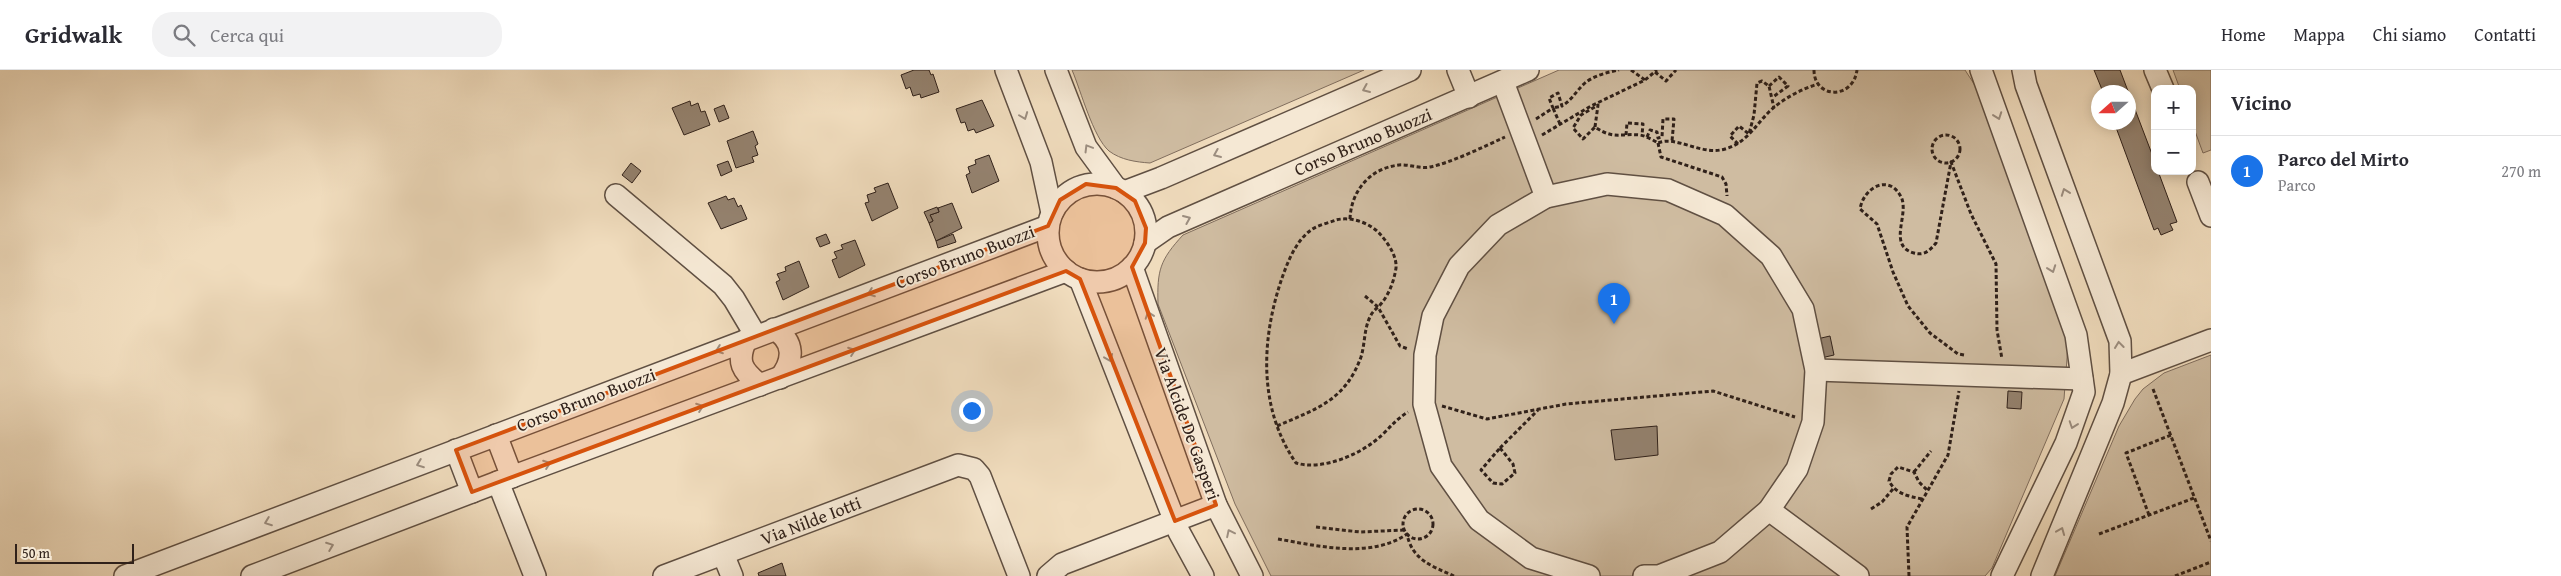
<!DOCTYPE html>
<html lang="it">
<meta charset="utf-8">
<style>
body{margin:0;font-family:"Gentium Book Plus",serif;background:#f2f2f3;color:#2b2b33}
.controls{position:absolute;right:15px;top:15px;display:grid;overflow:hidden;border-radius:10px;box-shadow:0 2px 12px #0003}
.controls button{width:45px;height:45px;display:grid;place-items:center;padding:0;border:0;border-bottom:1px solid #e1e1e2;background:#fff;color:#2b2b33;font:25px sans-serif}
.compass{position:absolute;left:2091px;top:15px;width:45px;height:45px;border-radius:50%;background:#fff;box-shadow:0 2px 12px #0003;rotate:249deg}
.scale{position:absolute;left:15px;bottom:12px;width:119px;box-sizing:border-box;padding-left:5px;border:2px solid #30211a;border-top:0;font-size:14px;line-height:18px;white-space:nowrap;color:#30211a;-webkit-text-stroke:4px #f5e8d4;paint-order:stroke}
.you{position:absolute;left:971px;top:340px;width:18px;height:18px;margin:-12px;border:4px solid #fff;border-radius:50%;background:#1a73e8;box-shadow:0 0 0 8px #1a73e833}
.badge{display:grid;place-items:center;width:32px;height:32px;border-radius:50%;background:#1a73e8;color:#fff;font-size:16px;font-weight:700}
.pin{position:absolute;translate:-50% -41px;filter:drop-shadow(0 1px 2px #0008)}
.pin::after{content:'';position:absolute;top:26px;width:18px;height:15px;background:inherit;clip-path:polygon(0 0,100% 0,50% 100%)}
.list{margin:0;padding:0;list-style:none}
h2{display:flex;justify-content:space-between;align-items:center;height:65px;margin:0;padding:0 20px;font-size:21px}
h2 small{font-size:16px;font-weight:400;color:#7c7c81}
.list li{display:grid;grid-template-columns:32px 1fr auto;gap:15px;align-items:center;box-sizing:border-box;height:70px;padding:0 20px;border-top:1px solid #e1e1e2}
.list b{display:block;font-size:19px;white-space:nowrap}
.list p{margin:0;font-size:16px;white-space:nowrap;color:#7c7c81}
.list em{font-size:16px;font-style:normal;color:#7c7c81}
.icon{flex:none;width:28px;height:28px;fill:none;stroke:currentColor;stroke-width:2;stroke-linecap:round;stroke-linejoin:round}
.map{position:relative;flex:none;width:2211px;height:506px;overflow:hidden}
header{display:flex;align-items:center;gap:30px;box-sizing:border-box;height:70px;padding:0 25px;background:#fff;border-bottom:1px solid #e1e1e2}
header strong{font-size:24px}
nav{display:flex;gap:28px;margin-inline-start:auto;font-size:18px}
.search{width:350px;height:45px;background:#f2f2f3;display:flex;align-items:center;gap:12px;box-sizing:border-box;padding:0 18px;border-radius:20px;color:#7c7c81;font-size:19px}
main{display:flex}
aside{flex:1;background:#fff}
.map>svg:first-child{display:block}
.green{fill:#cfbca1;stroke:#806e5e}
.building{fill:#94826f;stroke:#30211a}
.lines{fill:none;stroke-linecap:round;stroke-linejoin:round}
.minor-casing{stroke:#605043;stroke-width:24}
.path{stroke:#30211a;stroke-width:3;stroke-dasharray:4 2.5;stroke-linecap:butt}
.minor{stroke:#f5e8d4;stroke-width:21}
.oneway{stroke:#9c8e80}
.marked{fill:#d6530d;fill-opacity:0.2;stroke:#d6530d;stroke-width:4;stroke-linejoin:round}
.labels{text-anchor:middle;stroke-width:4;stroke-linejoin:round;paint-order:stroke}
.street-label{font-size:18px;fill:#30211a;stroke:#f5e8d4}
</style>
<header>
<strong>Gridwalk</strong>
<div class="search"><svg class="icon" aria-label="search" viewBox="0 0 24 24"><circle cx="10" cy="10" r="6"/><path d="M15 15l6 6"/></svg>Cerca qui</div>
<nav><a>Home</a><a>Mappa</a><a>Chi siamo</a><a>Contatti</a></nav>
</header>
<main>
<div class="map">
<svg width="2211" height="506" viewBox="0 0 2211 506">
<rect width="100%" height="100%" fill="#f0dcbd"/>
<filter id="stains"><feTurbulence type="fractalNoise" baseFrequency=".004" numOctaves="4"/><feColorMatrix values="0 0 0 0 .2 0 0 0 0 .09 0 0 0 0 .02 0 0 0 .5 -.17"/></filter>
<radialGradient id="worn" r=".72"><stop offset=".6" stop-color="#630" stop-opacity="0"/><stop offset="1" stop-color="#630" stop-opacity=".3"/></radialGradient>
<g class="green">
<path d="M1072,0H1364L1150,93C1136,92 1121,90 1109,81C1093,67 1081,21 1072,0Z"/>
<path d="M1559,0H1965L1976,17L2068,275L2064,329L1992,498L1985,506H1271L1235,434L1158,234C1157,200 1160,190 1183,165Z"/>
<path d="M2173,0H2211V80L2203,83L2192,53V19H2180Z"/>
<path d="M2211,285V506H2055L2119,356L2135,329L2143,319L2164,303Z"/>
</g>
<g class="building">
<path d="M914,0H929L931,5L933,4L939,22L921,28L920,24L913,26L910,17L906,19L901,5Z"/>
<path d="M2094,0H2120L2155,92V101H2158L2177,152L2170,154L2173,160L2161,165L2158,158L2154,160L2114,52H2128V22H2103Z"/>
<path d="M982,30L994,56L976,63L974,59L968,61L965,52L961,53L956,39Z"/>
<path d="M690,31L691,36L698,33L701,42L705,41L710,55L684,65L672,38Z"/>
<path d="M724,35L729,48L719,52L714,39Z"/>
<path d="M753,61L758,74L755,76L758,85L752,87L754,92L736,98L727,71Z"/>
<path d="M989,85L999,111L972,123L966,105L970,103L968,97L976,94L975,90Z"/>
<path d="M728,91L732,101L721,106L717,95Z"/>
<path d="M631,93L641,101L632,113L622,105Z"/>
<path d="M888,113L898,138L872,151L865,133L869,132L867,125L876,122L874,118Z"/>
<path d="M726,126L728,130L734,128L738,137L741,135L747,149L721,159L708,133Z"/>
<path d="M952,133L962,158L936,171L929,153L933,151L930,145L939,142L938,138Z"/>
<path d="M937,137L939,142L930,145L933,151L929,153L924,142Z"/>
<path d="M826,164L830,173L820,177L816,168Z"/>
<path d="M953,164L956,172L938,178L936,171Z"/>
<path d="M855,170L865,195L839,208L832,190L837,188L834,182L843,179L841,175Z"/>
<path d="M799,191L809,217L783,230L776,212L780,210L777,204L786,201L785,197Z"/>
<path d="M1830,266L1834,285L1821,288L1817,269Z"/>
<path d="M2008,321L2022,322L2021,339L2007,338Z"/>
<path d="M1657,356L1658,385L1615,390L1611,360Z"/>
<path d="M782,493L786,506H759L758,503Z"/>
</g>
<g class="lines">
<g class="minor-casing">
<g id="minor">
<path d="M1006,0L1041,92L1052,143"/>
<path d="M1056,0L1086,77L1116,118"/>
<path d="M1458,0L1469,27"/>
<path d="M1981,0L2076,265L2084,322L2066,373L2002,506"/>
<path d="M2023,0L2026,15L2120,271L2121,304L2113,333L2042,506"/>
<path d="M2155,0L2163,19"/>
<path d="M1503,12L1546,127"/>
<path d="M2198,112L2211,146"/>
<circle cx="1097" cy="163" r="49"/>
<path d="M1124,122L1161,108L1410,0"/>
<path d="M616,125L723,215L734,229L756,266"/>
<path d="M1145,173L1168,157L1528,0"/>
<path d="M1132,197L1216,435L1252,506"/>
<path d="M1080,209L1179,462L1203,506"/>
<path d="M774,259C795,271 794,291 780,308"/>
<path d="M746,270C736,292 742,301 760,315"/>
<path d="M1816,300L2082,309"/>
<path d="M2121,304L2211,270"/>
<path d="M496,365L512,407"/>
<path d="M456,380L472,422"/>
<path d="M498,412L535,506"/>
<path d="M1769,440L1858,506"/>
<path d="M723,484L732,506"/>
<path d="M125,506L1048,156"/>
<path d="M252,506L498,412L1066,201"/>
<path d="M664,506L958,395L974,399L980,406L1019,506"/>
<path d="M1048,506L1062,494L1216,435"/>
<path d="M1589,506L1531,488L1479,450L1441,396L1424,334L1425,285L1433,246L1459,196L1498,155L1546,127L1607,114L1668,120L1725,145L1771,186L1803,239L1816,300L1813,352L1797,399L1769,440L1720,482L1659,506H1644"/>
</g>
</g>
<g class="path">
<path d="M1631,0L1645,10"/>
<path d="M1814,0C1814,29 1853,30 1857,0"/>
<path d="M1655,2L1666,11L1676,0"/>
<path d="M1769,16L1779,7L1788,16L1773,27"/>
<path d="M1536,49L1553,38L1549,28L1558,23L1562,36C1573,29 1576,21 1585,13C1593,6 1608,2 1619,0"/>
<path d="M1560,54L1553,38L1562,36"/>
<path d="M1595,57L1598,35L1581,45L1573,58L1583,69L1595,57C1614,70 1620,63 1640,65C1646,66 1653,70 1658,73C1676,65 1701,86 1725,79C1747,73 1756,54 1771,40C1784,28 1802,19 1818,14"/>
<path d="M1542,65L1591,36L1645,10L1657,0"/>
<path d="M1626,65L1627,53L1643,54L1642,65"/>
<circle cx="1946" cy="79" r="14"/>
<path d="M1647,67L1650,60L1657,62L1658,68L1662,67L1663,49H1674L1672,71"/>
<path d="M1658,73L1661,87L1722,107L1726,114L1727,126"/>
<path d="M1738,74L1730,66L1739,56L1749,64L1754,45L1757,13L1762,11L1769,16L1774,38"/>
<path d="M1350,149C1351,121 1370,98 1399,95C1409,94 1420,99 1430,97C1453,92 1483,77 1505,67"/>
<path d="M1365,226L1378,237L1400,276L1408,279"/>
<path d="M1964,285L1958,284L1930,263L1908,236L1893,202L1877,154L1860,139C1864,116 1891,103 1902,129C1908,147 1888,176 1914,183C1925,186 1930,180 1936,173L1951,92L1971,144L1996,194L1997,260L2002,289"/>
<path d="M2153,319L2211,471"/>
<path d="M1442,336L1487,349L1566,334L1713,321L1795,347"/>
<path d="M1277,356C1316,339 1345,331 1361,287C1365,274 1364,259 1370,247C1372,242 1376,239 1380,235C1389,225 1394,211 1396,198C1397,186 1388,173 1380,164C1370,153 1351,146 1336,150C1328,153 1318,155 1311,160C1296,171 1288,191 1282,208C1261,269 1258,338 1296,393C1323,401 1362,384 1382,365C1391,356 1397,349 1408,342"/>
<path d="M1500,378L1513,394L1515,403L1502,414L1493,413L1481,400Z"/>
<path d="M1500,378L1538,340"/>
<path d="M1914,402L1931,381"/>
<path d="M1922,429C1908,426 1896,424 1889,411L1891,404L1898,397L1914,402L1919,412L1927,420"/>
<circle cx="1418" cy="454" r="15"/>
<path d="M1871,439L1882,432L1893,419"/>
<path d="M2149,445L2126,383L2171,365"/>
<path d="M1316,457L1360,462L1404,460"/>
<path d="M2099,464L2194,428"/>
<path d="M1278,469C1318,476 1371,489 1407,464C1412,490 1432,496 1454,506"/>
<path d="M1909,506L1907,457L1948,385L1959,321"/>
<path d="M2175,506L2211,492"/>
</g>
<use href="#minor" class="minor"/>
</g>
<defs><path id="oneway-chevron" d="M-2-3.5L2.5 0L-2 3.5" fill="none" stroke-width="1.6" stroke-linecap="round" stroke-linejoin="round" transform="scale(1.25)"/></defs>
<g class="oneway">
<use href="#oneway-chevron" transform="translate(1366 19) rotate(157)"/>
<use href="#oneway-chevron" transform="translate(1024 46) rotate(69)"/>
<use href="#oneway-chevron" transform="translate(1998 46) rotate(70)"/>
<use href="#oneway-chevron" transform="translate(1088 78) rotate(-121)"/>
<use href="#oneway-chevron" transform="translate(1217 84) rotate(157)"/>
<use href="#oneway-chevron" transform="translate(2065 122) rotate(-110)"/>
<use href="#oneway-chevron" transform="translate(1187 149) rotate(-23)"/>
<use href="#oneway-chevron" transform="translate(2052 199) rotate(70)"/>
<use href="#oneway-chevron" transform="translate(871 223) rotate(159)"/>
<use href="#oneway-chevron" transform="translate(1149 245) rotate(-109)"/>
<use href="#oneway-chevron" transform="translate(2119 275) rotate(-97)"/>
<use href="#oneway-chevron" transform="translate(719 280) rotate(159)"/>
<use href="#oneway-chevron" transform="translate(852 281) rotate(-20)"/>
<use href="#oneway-chevron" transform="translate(1109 288) rotate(68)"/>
<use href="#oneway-chevron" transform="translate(700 337) rotate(-20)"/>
<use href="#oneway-chevron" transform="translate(2073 355) rotate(109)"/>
<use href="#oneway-chevron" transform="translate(420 394) rotate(159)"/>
<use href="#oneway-chevron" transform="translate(547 394) rotate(-20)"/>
<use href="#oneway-chevron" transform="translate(268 452) rotate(159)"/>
<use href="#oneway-chevron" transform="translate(2061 461) rotate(-68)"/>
<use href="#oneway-chevron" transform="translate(1230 463) rotate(-116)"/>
<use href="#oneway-chevron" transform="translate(330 476) rotate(-21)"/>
</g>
<path class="marked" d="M1086,114L1116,118L1135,131L1146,158L1145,173L1132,197L1216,435L1175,451L1080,209L1066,201L472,422L456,380L1048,156L1060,130Z"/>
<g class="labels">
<g class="street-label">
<text transform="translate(1363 72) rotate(-23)" y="6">Corso Bruno Buozzi</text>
<text transform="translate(965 187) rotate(-21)" y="6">Corso Bruno Buozzi</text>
<text transform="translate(586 330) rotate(-21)" y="6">Corso Bruno Buozzi</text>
<text transform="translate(1187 354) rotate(70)" y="6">Via Alcide De Gasperi</text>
<text transform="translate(811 451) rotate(-21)" y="6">Via Nilde Iotti</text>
</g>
</g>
<rect width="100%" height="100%" filter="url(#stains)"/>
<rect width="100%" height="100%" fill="url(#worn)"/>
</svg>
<div class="controls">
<button>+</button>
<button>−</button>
</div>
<svg class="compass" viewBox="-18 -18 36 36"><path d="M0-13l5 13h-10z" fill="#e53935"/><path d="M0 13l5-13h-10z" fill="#7c7c81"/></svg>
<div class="scale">50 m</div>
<div class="you"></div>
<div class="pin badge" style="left:1614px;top:254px">1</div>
</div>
<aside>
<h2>Vicino<small></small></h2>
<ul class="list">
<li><span class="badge">1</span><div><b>Parco del Mirto</b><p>Parco</p></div><em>270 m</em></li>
</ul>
</aside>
</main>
